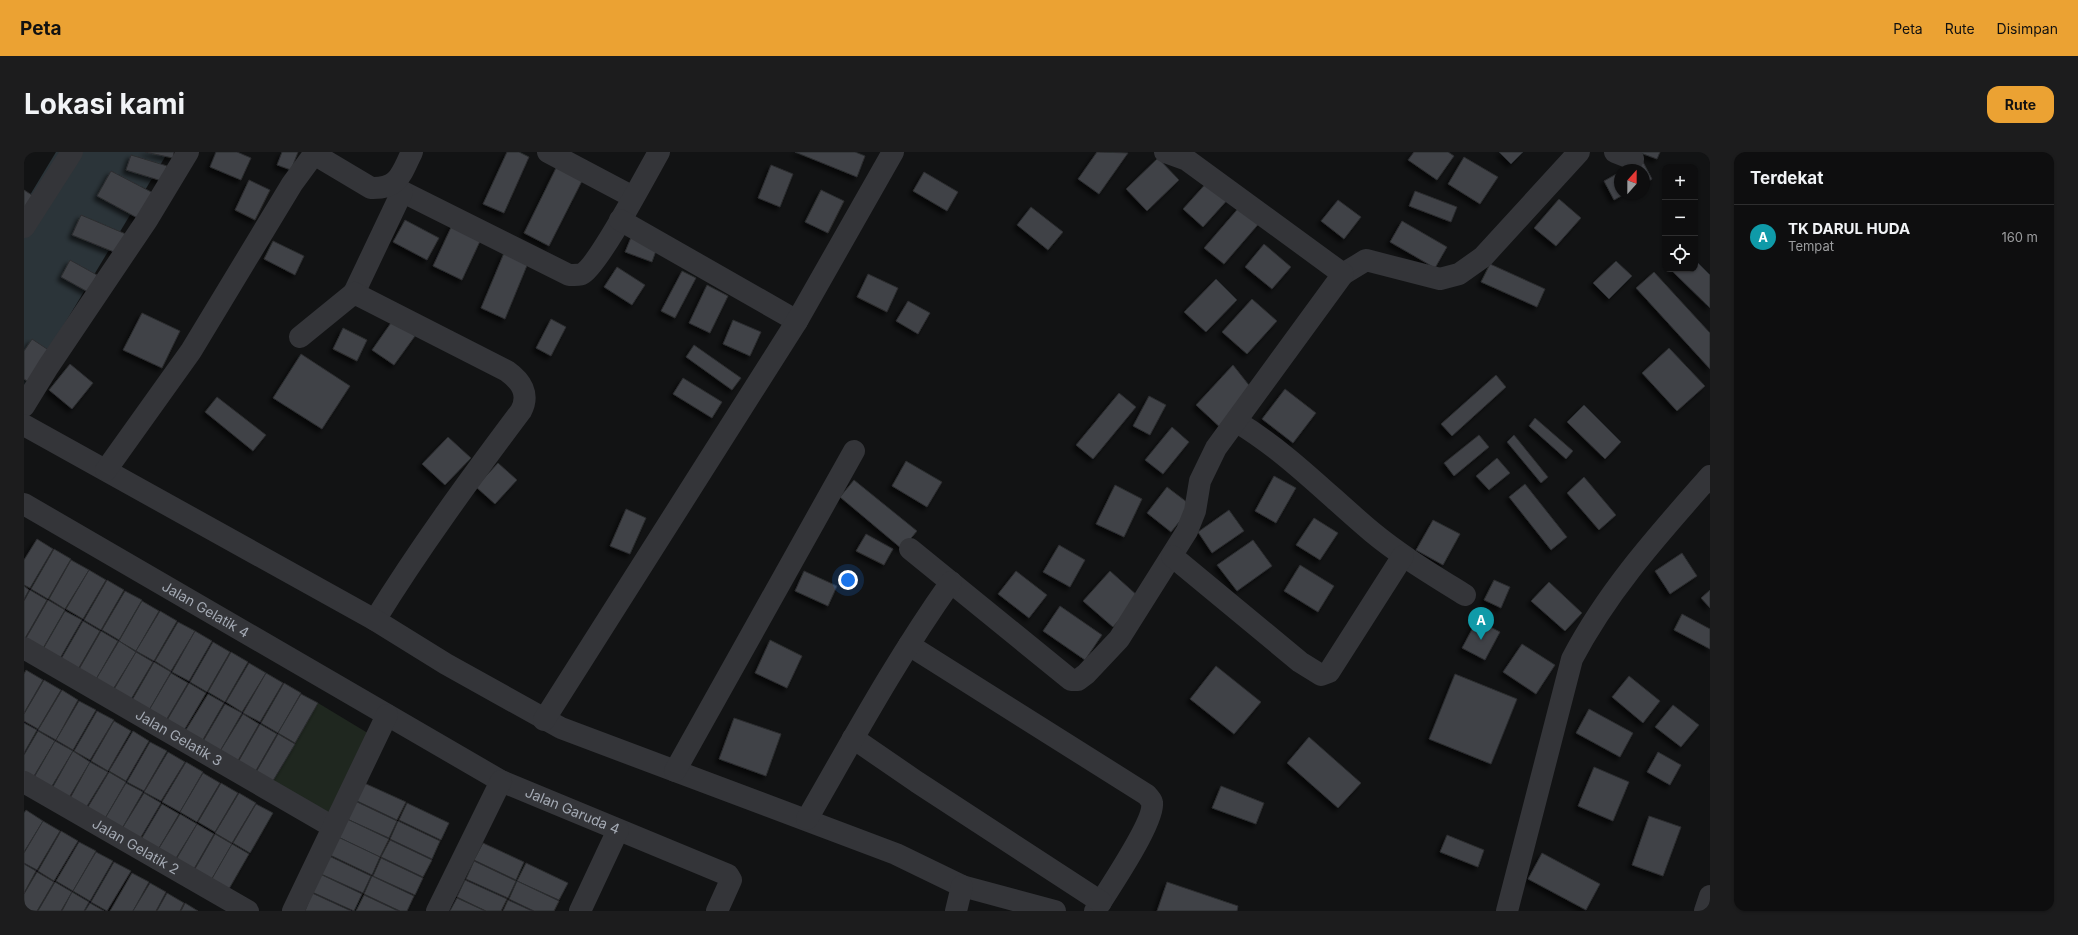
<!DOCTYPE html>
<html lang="id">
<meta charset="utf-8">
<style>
body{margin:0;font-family:Inter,sans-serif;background:#1c1c1d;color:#f1f3f6}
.controls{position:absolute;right:12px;top:12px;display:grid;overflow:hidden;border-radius:8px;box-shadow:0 1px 3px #0004}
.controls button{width:36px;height:36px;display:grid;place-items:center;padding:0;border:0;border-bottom:1px solid #2e2e2f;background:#0e0e0f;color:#f1f3f6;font:20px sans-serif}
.compass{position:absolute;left:1590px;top:12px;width:36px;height:36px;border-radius:50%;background:#0e0e0f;box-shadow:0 1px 3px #0004;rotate:21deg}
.you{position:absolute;left:824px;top:428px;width:14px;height:14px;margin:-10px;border:3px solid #fff;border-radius:50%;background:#1a73e8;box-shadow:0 0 0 6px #1a73e833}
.badge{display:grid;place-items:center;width:26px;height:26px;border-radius:50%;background:#eba233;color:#fff;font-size:13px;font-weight:700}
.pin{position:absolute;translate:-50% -33px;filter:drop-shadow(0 1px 2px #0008)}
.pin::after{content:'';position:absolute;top:21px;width:14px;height:12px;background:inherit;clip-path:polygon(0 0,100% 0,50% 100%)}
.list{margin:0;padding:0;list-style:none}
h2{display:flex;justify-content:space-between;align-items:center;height:52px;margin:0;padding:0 16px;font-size:17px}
h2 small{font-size:13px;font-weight:400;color:#9b9c9e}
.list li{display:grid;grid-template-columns:26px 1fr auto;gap:12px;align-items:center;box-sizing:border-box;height:64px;padding:0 16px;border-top:1px solid #2e2e2f}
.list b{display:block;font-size:15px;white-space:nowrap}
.list p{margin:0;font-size:13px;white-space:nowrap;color:#9b9c9e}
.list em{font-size:13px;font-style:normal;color:#9b9c9e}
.icon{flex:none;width:22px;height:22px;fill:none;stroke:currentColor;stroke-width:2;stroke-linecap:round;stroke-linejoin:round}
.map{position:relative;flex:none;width:1686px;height:759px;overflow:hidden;border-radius:12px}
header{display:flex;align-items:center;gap:24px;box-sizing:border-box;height:56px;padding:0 20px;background:#eba233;color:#111}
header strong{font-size:19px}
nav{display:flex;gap:22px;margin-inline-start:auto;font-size:14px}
.intro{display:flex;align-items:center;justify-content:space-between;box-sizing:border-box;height:96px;padding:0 24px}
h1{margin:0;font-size:28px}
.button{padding:10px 18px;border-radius:12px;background:#eba233;color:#111;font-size:14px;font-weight:700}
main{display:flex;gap:24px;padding:0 24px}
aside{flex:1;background:#0e0e0f;border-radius:12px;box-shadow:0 1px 3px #0004}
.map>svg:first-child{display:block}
.green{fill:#1f271f}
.water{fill:#2b3439}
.building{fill:#414347;stroke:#2c2d30;filter:url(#shadow)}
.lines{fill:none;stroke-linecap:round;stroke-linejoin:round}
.minor{stroke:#343539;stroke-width:22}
.labels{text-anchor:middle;stroke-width:3;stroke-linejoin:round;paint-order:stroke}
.street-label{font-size:14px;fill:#a4aab4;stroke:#0d0e0f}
</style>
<header>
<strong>Peta</strong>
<nav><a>Peta</a><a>Rute</a><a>Disimpan</a></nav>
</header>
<div class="intro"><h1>Lokasi kami</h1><a class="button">Rute</a></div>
<main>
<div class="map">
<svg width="1686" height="759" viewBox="0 0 1686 759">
<defs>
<filter id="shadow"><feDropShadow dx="-3.5" dy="3.5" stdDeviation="2" flood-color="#0009"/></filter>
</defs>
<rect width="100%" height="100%" fill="#121314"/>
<path class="green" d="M294,551L347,583L304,664L247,632Z"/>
<path class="water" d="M32,0H144L0,239V53Z"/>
<g class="building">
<path d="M121,0H150L149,6Z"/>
<path d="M192,0H213L227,6L217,28L186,15Z"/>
<path d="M258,0H274L267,18L253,13Z"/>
<path d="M483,0H495L505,5L480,61L459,52Z"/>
<path d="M771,0H831L841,4L833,25Z"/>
<path d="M1073,0L1104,1L1075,42L1054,27Z"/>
<path d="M1390,0H1424L1430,4L1413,28L1384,8Z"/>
<path d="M1475,0H1499L1487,12Z"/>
<path d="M1614,0H1636L1633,7Z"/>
<path d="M107,3L143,14L138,29L102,18Z"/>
<path d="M1440,5L1474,25L1456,52L1424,32Z"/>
<path d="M1134,6L1155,28L1123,59L1102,37Z"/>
<path d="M1618,8L1628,27L1620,32V18H1600Z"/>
<path d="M747,13L769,22L756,55L734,46Z"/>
<path d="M533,14L559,27L525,94L500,81Z"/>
<path d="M87,19L133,43L119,69L73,44Z"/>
<path d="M900,20L934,40L923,59L889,39Z"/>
<path d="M1596,20V42H1601L1590,48L1580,29Z"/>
<path d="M1186,27L1206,45L1179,75L1159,57Z"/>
<path d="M225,28L246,38L231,68L211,58Z"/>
<path d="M0,38L14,47L0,68Z"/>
<path d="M797,38L820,49L804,81L781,70Z"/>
<path d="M1391,39L1433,55L1427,70L1385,54Z"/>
<path d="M1535,47L1557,66L1532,94L1510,76Z"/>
<path d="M1314,48L1337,65L1320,87L1297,69Z"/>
<path d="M1218,52L1238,68L1200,112L1180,96Z"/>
<path d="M1007,55L1039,80L1024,98L993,73Z"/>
<path d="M57,63L104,83L95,102L48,83Z"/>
<path d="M381,68L415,86L403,108L369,90Z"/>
<path d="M1378,69L1423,95L1411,116L1366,90Z"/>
<path d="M429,71L458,85L438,128L409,114Z"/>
<path d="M608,83L634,93L628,110L601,100Z"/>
<path d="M249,89L280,104L271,123L240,107Z"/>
<path d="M1240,92L1267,115L1248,137L1221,115Z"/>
<path d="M480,101L504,111L481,167L457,156Z"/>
<path d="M46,108L73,123L64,140L37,125Z"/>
<path d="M1671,108L1686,123V156L1646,117H1671Z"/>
<path d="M1592,109L1608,124L1585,147L1569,131Z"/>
<path d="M1466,112L1521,137L1513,155L1457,130Z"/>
<path d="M593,115L621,133L608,153L580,135Z"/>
<path d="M658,119L672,126L651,166L637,159Z"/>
<path d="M1630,120L1686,181V217L1612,136Z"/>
<path d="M844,122L874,136L863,160L833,145Z"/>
<path d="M1192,127L1213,148L1182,180L1160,160Z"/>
<path d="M683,133L704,144L686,181L665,171Z"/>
<path d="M1228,147L1253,169L1223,202L1198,180Z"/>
<path d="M884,149L906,161L894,182L872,169Z"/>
<path d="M118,161L156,179L138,216L99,198Z"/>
<path d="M527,167L542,175L527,204L512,196Z"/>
<path d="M369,168L391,184L370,213L348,198Z"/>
<path d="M709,168L737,180L726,204L699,192Z"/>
<path d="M319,176L343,188L333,209L309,197Z"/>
<path d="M8,187L29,201L8,232L0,227V199Z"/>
<path d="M670,193L717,226L708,238L662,205Z"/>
<path d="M1645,196L1681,234L1653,259L1618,221Z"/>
<path d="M277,202L326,234L298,277L249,246Z"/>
<path d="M46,212L69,231L48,257L25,238Z"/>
<path d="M1209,213L1228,237L1199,278L1172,253Z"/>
<path d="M1472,223L1482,235L1428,284L1417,272Z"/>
<path d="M659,226L698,250L688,266L649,242Z"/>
<path d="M1261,237L1292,261L1269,291L1238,267Z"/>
<path d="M1095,241L1112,255L1069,307L1052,293Z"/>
<path d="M1125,244L1142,253L1126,283L1109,274Z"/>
<path d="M193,245L242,283L229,299L181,260Z"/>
<path d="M1560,253L1597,290L1581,307L1543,270Z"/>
<path d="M1511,266L1549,299L1542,307L1505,274Z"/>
<path d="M1148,275L1165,290L1139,322L1121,308Z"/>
<path d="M1455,283L1465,295L1430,324L1420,311Z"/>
<path d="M1490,283L1524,325L1517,331L1483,290Z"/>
<path d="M424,285L447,306L421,333L398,312Z"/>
<path d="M1473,306L1486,321L1465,338L1452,324Z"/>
<path d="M882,309L918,330L903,355L868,334Z"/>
<path d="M474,311L493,328L471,352L452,335Z"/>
<path d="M1250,324L1272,336L1252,371L1231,359Z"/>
<path d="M1560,325L1592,363L1575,378L1543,341Z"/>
<path d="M830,328L893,379L878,397L816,345Z"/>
<path d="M1501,332L1543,385L1527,398L1485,345Z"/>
<path d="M1091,333L1118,347L1100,385L1072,372Z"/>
<path d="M1143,335L1168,354L1147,380L1123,361Z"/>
<path d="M602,357L622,366L606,402L586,394Z"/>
<path d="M1205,358L1220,379L1188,401L1174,380Z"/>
<path d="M1290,366L1314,381L1296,408L1272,393Z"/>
<path d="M1409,368L1436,382L1419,413L1392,398Z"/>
<path d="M842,382L869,397L860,413L832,399Z"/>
<path d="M13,387L29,397L6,436L0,433V408Z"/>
<path d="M1229,388L1248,414L1213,439L1193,413Z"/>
<path d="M1035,393L1061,408L1046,435L1019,420Z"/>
<path d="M30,397L47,407L24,447L7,437Z"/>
<path d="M1658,401L1673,424L1646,442L1631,419Z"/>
<path d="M47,408L65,418L41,457L25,447Z"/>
<path d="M1276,413L1310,434L1294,460L1260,439Z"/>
<path d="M65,418L82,428L59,467L42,457Z"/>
<path d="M780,419L813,434L804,454L771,439Z"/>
<path d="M992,419L1023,443L1005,466L974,442Z"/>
<path d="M1086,419L1115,445L1089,475L1059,449Z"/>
<path d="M83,428L100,438L77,478L60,468Z"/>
<path d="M1470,428L1486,435L1477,456L1460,448Z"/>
<path d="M1525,430L1558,461L1541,479L1507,449Z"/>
<path d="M0,434L5,438L0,447Z"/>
<path d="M6,438L23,448L0,488V449Z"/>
<path d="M1686,438V456L1677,446Z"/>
<path d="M101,439L118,448L95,488L78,478Z"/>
<path d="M24,448L41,458L18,498L1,488Z"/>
<path d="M118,449L135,459L112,499L95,489Z"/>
<path d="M1036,454L1078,483L1061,508L1019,479Z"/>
<path d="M41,459L58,468L35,508L18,499Z"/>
<path d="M136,459L153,469L130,509L112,499Z"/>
<path d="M1658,462L1686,477V497L1650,478Z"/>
<path d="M1453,468L1476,480L1461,508L1438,496Z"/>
<path d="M59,469L76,479L53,519L36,509Z"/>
<path d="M154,470L171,479L147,519L131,509Z"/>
<path d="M77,479L94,489L71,529L54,519Z"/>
<path d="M171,479L188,489L165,529L148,520Z"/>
<path d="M746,488L778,504L763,536L731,521Z"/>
<path d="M95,489L112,500L88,539L71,529Z"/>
<path d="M189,490L206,500L183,540L166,530Z"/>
<path d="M1498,492L1531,513L1512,542L1479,520Z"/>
<path d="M112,500L129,510L106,549L89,539Z"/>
<path d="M207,500L224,510L201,550L184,540Z"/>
<path d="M130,510L147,520L124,560L107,550Z"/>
<path d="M225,511L242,521L218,560L202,550Z"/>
<path d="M1192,514L1237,550L1210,582L1166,547Z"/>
<path d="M2,518L19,528L0,561V522Z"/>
<path d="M147,521L164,531L141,570L124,560Z"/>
<path d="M242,521L259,531L236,570L219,561Z"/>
<path d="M1431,522L1493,547L1467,612L1405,587Z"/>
<path d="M1605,524L1636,549L1619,571L1588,545Z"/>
<path d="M20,528L37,538L14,577L0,569V562Z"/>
<path d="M165,531L182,541L159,580L142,570Z"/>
<path d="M260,531L277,541L254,581L237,571Z"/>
<path d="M38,538L54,548L32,588L14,578Z"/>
<path d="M184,542L200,551L177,591L160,581Z"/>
<path d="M277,542L294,551L271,591L254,581Z"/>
<path d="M55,549L72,558L49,598L32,588Z"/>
<path d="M201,552L218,561L195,601L178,591Z"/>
<path d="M1649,553L1675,573L1657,595L1631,575Z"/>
<path d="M1565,557L1609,581L1596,605L1552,581Z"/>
<path d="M73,559L90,568L66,608L50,599Z"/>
<path d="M219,562L235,572L212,612L195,601Z"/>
<path d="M710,566L757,582L742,624L695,607Z"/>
<path d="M90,569L107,579L84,619L67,609Z"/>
<path d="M0,571L13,578L0,601Z"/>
<path d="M236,572L253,582L230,622L213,612Z"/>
<path d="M14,579L31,589L7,629L0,624V603Z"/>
<path d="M109,579L125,589L102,629L85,619Z"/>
<path d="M254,582L271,592L247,632L231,622Z"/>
<path d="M1285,585L1337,631L1314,656L1263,611Z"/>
<path d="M31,589L49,599L25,639L8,629Z"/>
<path d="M126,590L143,599L120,639L103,630Z"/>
<path d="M49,599L66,610L43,649L26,640Z"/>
<path d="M144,600L161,610L137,649L120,640Z"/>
<path d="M1634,600L1657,613L1646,633L1623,620Z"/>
<path d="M66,610L84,620L60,659L44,650Z"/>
<path d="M162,610L179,620L156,660L138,650Z"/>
<path d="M1570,615L1605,630L1589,669L1554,654Z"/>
<path d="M85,620L102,630L79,670L61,660Z"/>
<path d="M179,621L196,631L173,670L156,660Z"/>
<path d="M102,631L119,640L96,680L79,670Z"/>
<path d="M197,631L214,641L191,680L174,670Z"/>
<path d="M340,631L382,650L373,668L331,648Z"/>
<path d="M1197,634L1240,651L1232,672L1188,656Z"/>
<path d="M120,641L137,651L114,690L96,680Z"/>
<path d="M215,641L232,651L208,691L191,681Z"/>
<path d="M331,649L373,669L365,686L323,667Z"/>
<path d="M383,651L425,671L417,688L375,668Z"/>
<path d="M138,652L155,662L132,701L115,691Z"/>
<path d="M232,652L249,661L226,701L209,691Z"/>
<path d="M2,658L19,669L0,700V661Z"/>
<path d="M156,662L173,672L149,711L132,701Z"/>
<path d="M1625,664L1657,675L1639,724L1608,713Z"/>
<path d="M323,667L365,687L356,705L314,685Z"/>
<path d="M19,669L36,679L13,718L0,711V701Z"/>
<path d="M374,669L416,689L408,707L366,687Z"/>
<path d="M173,672L190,682L167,722L150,711Z"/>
<path d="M37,679L54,689L30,729L14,719Z"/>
<path d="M191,682L208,692L185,732L168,722Z"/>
<path d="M1423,683L1460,698L1454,715L1416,700Z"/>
<path d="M314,685L356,705L348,723L306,703Z"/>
<path d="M366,688L408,708L399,725L357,705Z"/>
<path d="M55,690L72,699L49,739L32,729Z"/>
<path d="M459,691L500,710L492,728L450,708Z"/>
<path d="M208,692L225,702L202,742L185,732Z"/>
<path d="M72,700L89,709L66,749L49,739Z"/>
<path d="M1518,701L1576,732L1562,758L1504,727Z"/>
<path d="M305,704L347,724L339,741L297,722Z"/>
<path d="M357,706L399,726L391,743L349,724Z"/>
<path d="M450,709L492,729L484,746L442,727Z"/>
<path d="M90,710L107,719L83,759L67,750Z"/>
<path d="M502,711L544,731L535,748L493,729Z"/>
<path d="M0,712L12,719L0,741Z"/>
<path d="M13,720L30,730L13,759H0V742Z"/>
<path d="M108,721L125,730L109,759H86Z"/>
<path d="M296,722L338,742L330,759L288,740Z"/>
<path d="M348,724L390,744L383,759H376L340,742Z"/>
<path d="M441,728L483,747L477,759H462L433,745Z"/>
<path d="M493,729L535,749L530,759H510L485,747Z"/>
<path d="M31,730L48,740L37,759H14Z"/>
<path d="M1143,730L1214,754L1213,759H1133Z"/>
<path d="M126,731L142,740L132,759H109Z"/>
<path d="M48,740L65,750L60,759H38Z"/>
<path d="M143,741L160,751L156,759H133Z"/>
<path d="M288,741L327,759H281Z"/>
<path d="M340,743L374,759H332Z"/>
<path d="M433,746L461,759H426Z"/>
<path d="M484,748L508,759H479Z"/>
<path d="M66,751L80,759H61Z"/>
<path d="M161,751L174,759H157Z"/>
</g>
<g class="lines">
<g class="minor">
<path d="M524,0L609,45"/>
<path d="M1591,0L1609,7"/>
<path d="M367,34L545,123C549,123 555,123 558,122C574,114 623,21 635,0"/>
<path d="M596,68L773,169"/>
<path d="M0,75L48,0"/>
<path d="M1319,122L1342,108L1416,127L1435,122L1459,105L1555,0"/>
<path d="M330,141L378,40"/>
<path d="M276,185L330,141L483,219C497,229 506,242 497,259C446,327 396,395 351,468"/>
<path d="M0,254L24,215L123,68L164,0"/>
<path d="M1213,270C1263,300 1304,343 1348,380C1377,404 1409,423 1441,443"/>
<path d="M0,273L351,468L422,512L537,576L872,702L938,734L1031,759"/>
<path d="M82,318L167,199L268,32L290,2L347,36C375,37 377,22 388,0"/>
<path id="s1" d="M0,352L477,629L704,723L707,728L693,759"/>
<path d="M886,397L1047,528H1054L1062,522L1095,487L1163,379L1171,359L1176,329L1192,296L1319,122L1163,8L1141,0"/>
<path d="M1148,404L1276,510L1297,523L1305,520L1379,404"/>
<path d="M885,493L1123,643C1125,646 1128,648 1128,651C1131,669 1083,740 1071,759"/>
<path id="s2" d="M0,496L309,675"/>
<path d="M520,568L773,169L869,0"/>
<path d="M829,586L893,630L1077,750"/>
<path d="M651,619L830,299"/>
<path id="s3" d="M0,630L224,759"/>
<path d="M783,667C829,587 873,506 927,430"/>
<path d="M269,759L363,563"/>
<path d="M413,759L477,629"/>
<path d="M556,759L594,678"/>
<path d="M932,759L938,734"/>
<path d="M1483,759L1548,507C1584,438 1635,382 1686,324"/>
<path d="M1681,759L1686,744"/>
</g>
</g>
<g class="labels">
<g class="street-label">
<text dy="5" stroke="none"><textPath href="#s1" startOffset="210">Jalan Gelatik 4</textPath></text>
<text dy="5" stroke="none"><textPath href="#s2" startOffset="179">Jalan Gelatik 3</textPath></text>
<text dy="5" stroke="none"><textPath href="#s1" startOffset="629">Jalan Garuda 4</textPath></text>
<text dy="5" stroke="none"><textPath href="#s3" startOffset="129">Jalan Gelatik 2</textPath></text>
</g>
</g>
</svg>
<div class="controls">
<button>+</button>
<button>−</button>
<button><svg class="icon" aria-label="locate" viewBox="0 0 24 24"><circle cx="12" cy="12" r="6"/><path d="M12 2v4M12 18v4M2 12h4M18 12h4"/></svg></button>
</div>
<svg class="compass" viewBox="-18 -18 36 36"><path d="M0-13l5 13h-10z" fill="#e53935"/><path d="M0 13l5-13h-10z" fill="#9b9c9e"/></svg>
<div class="you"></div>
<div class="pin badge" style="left:1457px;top:488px;background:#0f9aa8">A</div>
</div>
<aside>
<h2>Terdekat<small></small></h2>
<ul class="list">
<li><span class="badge" style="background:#0f9aa8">A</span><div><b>TK DARUL HUDA</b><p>Tempat</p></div><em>160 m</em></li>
</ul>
</aside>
</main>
